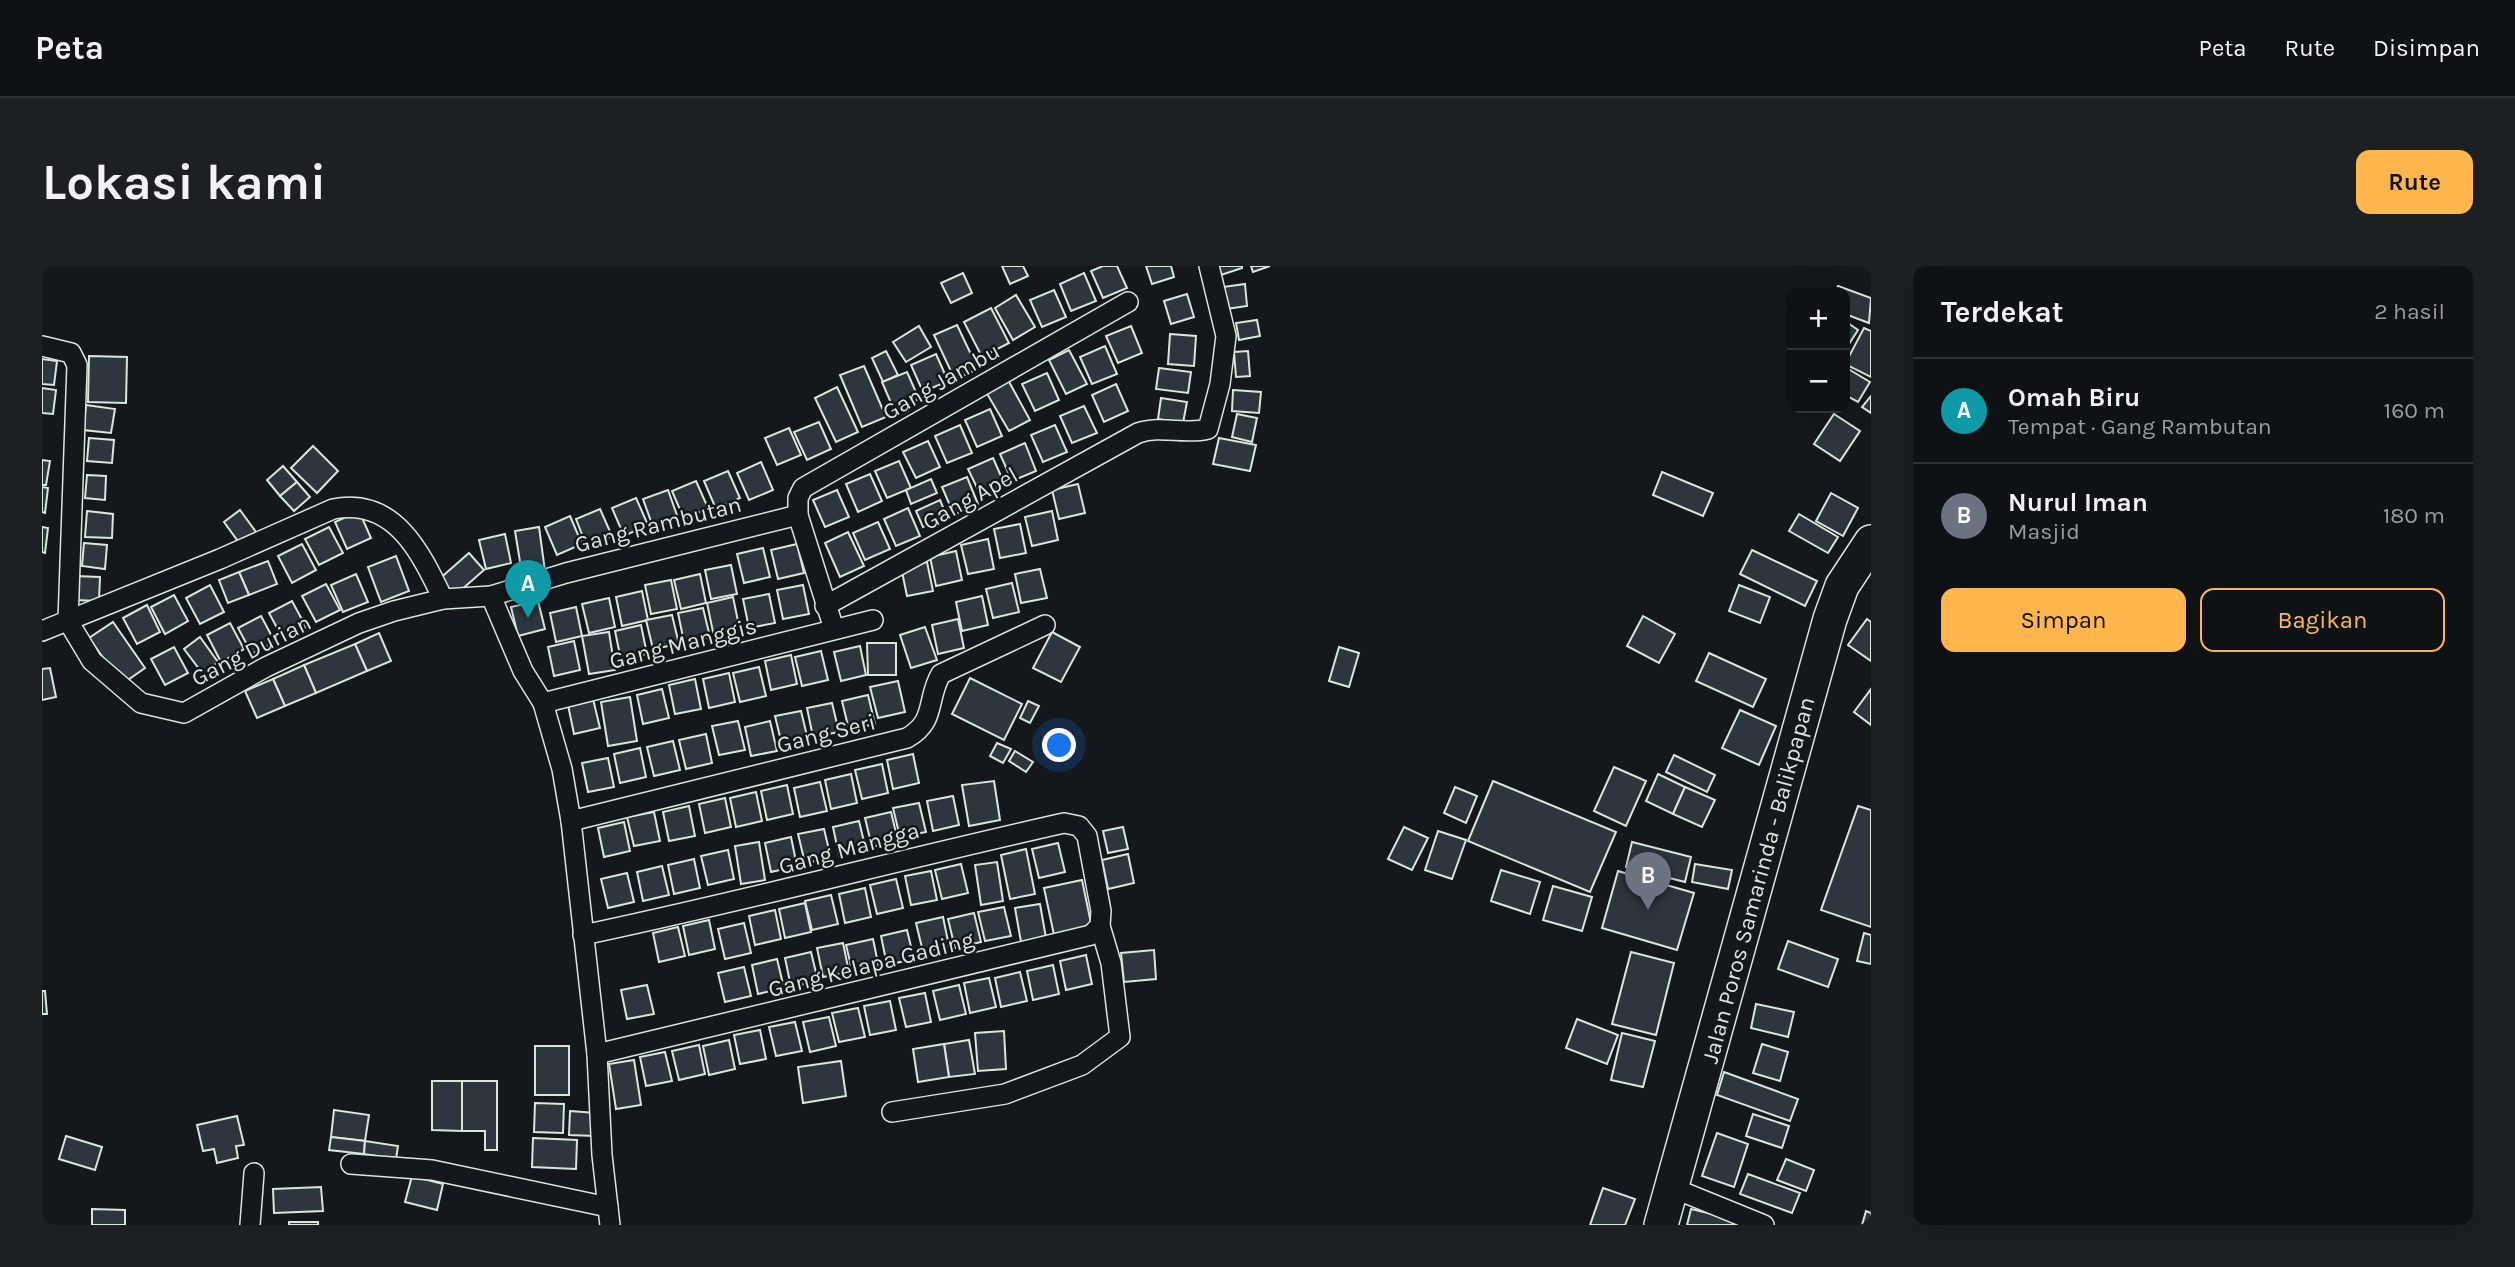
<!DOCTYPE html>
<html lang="id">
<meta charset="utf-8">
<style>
body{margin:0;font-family:Karla,sans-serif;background:#1d2022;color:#f1f3f6}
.controls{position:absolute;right:21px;top:21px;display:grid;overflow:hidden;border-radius:14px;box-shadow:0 7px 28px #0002}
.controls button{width:63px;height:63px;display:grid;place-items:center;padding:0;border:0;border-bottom:2px solid #2f3234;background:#0f1215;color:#f1f3f6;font:35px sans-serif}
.you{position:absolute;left:1018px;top:480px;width:24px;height:24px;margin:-18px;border:5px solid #fff;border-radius:50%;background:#1a73e8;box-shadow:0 0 0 10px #1a73e833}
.badge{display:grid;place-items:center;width:46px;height:46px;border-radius:50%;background:#ffb74d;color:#fff;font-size:23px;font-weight:700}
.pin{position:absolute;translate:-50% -58px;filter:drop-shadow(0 2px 4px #0008)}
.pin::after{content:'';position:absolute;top:37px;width:24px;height:21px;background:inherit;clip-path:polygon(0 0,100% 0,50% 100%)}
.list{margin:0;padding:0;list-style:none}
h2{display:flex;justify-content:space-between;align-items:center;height:91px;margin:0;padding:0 28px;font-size:30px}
h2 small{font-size:23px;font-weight:400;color:#9b9ea0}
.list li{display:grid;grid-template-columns:46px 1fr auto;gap:21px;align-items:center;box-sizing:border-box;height:105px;padding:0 28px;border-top:2px solid #2f3234}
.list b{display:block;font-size:26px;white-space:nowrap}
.list p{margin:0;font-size:23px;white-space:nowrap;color:#9b9ea0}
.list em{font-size:23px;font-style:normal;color:#9b9ea0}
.actions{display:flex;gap:14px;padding:21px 28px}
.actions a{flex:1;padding:16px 0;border:2px solid #ffb74d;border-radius:14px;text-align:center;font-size:24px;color:#ffb74d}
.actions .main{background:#ffb74d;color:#111}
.map{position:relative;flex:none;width:1829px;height:959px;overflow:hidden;border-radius:14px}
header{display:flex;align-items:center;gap:42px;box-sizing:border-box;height:98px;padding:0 35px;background:#0f1215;border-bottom:2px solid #2f3234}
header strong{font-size:33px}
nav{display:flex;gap:38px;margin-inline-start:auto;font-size:24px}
.intro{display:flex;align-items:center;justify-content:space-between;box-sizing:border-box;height:168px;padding:0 42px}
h1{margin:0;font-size:49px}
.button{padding:18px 32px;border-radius:14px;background:#ffb74d;color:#111;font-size:24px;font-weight:700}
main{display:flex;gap:42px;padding:0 42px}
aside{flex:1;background:#0f1215;border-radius:14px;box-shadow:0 7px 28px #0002}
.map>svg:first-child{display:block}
.building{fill:#2c363c;stroke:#d8e6dc;stroke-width:2}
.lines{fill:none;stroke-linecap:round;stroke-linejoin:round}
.minor-casing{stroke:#d8e6dc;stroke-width:22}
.trunk-casing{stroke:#d8e6dc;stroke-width:36}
.minor{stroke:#14181c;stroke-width:19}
.trunk{stroke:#14181c;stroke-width:33}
.labels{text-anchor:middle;stroke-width:5;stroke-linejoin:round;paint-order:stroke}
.street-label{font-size:23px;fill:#d8e6dc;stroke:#14181c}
</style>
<header>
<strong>Peta</strong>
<nav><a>Peta</a><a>Rute</a><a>Disimpan</a></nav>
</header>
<div class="intro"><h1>Lokasi kami</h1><a class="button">Rute</a></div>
<main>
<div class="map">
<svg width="1829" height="959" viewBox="0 0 1829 959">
<rect width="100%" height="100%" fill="#14181c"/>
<g class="building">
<path d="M960,0H981L986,10L968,18Z"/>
<path d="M1061,0H1075L1085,22L1061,32L1049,5Z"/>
<path d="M1104,0H1129L1132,11L1110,18Z"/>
<path d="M1176,0H1200V2L1179,9Z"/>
<path d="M1209,0H1228L1211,6Z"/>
<path d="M921,7L930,27L909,37L899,17Z"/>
<path d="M1042,7L1054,35L1029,45L1018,18Z"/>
<path d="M1203,18L1205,40L1184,43L1181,21Z"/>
<path d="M1796,20L1829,32L1827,57L1803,48V26H1793Z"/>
<path d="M1012,24L1024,51L1000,61L988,34Z"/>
<path d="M1145,28L1152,51L1129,58L1122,35Z"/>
<path d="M974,29L993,61L971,74L953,42Z"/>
<path d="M949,42L967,77L940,91L922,56Z"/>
<path d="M1215,54L1218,70L1197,74L1194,57Z"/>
<path d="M1803,55L1816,64L1807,78L1803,75Z"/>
<path d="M915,59L936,103L913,114L892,69Z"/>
<path d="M877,60L889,81L864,96L851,76Z"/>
<path d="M1089,60L1100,87L1076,97L1064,70Z"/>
<path d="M1822,62L1829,65V111L1803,98Z"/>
<path d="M1128,68L1154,70L1152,100L1126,98Z"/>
<path d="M1063,80L1075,108L1050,118L1038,91Z"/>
<path d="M1027,84L1045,118L1024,128L1007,94Z"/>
<path d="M844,85L856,109L841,116L830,92Z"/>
<path d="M1206,85L1208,110L1194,111L1192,86Z"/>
<path d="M894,88L906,115L881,126L869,99Z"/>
<path d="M47,90L85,91L84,137L46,136Z"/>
<path d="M0,93L15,95L12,119L0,118Z"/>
<path d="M822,100L844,151L820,161L798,109Z"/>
<path d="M1803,101L1828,116L1816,136L1803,129Z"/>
<path d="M1117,102L1149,106L1146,127L1114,123Z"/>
<path d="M865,106L877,133L852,144L840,116Z"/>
<path d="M1005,107L1017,134L993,145L980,118Z"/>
<path d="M966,114L988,154L967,165L944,126Z"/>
<path d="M1074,118L1086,145L1062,156L1050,129Z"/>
<path d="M795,121L816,166L794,176L773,132Z"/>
<path d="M0,122L14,124L11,148L0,147Z"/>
<path d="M1191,124L1219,126L1217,147L1190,145Z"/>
<path d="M1829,130V147L1820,141Z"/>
<path d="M1119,132L1145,136L1141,157L1116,153Z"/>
<path d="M44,139L73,143L69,167L41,164Z"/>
<path d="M1042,140L1055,167L1030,177L1018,150Z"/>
<path d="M948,143L960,170L935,181L923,154Z"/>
<path d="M1195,148L1215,152L1210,176L1190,171Z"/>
<path d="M1792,148L1818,165L1798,195L1772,178Z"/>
<path d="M777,156L789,183L765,194L752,166Z"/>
<path d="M918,159L930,187L905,197L893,170Z"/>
<path d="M1013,159L1025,186L1001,196L989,169Z"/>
<path d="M747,162L759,189L735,199L723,172Z"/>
<path d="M47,172L72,174L70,197L45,195Z"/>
<path d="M1177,172L1214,179L1208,205L1171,198Z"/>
<path d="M886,175L898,201L874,212L861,186Z"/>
<path d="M983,177L994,205L970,215L958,188Z"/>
<path d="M271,180L296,205L275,227L249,202Z"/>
<path d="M951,192L963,219L939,230L926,203Z"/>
<path d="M0,194L8,195L4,219H0Z"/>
<path d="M857,195L869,222L845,232L833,205Z"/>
<path d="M719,196L731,224L707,234L695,207Z"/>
<path d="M241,200L255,216L238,230L225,214Z"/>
<path d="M686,205L698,232L674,243L662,215Z"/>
<path d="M1620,206L1671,227L1661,250L1611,229Z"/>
<path d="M828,208L840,235L816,246L804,218Z"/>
<path d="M45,209L64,210L63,234L43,232Z"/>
<path d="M925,211L936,238L912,249L900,221Z"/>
<path d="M889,213L895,227L869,238L864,224Z"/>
<path d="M654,215L666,242L642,253L630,225Z"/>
<path d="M255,216L268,231L252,245L238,230Z"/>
<path d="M1036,218L1043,247L1017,253L1010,224Z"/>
<path d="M0,221L6,222L3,247L0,246Z"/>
<path d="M626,224L636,252L611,261L601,233Z"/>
<path d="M795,224L807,251L783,261L771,234Z"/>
<path d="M1789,227L1816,242L1801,270L1774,255Z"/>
<path d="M594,232L606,259L582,270L570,242Z"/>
<path d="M898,234L905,251L881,261L874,245Z"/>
<path d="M866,242L878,270L854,280L842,253Z"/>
<path d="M558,243L570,270L545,281L534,253Z"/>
<path d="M198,244L214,266L198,278L182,256Z"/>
<path d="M45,245L71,248L70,272L43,271Z"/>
<path d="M317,245L329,272L305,283L293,256Z"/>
<path d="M1010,245L1016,274L990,280L983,251Z"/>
<path d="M1757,248L1796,271L1786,287L1747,265Z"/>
<path d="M528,250L540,278L515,289L503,261Z"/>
<path d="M836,256L848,283L823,294L811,267Z"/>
<path d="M978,258L984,287L958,292L952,263Z"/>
<path d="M0,261L6,262L3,287L0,286Z"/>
<path d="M287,261L301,287L277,299L263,273Z"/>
<path d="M497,261L503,305L480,308L473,265Z"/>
<path d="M806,266L822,300L798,311L783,277Z"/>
<path d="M463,268L469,297L444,303L437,274Z"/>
<path d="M946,273L952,303L926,308L919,279Z"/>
<path d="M42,277L65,279L63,303L40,300Z"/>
<path d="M260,278L274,304L250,317L236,290Z"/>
<path d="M755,278L762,307L736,313L729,284Z"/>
<path d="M721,282L728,311L702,317L695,288Z"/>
<path d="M1710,284L1775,315L1763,340L1698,308Z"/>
<path d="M914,285L920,314L894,320L888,291Z"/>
<path d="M427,287L442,304L410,332L395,315Z"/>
<path d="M354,290L367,325L339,336L326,301Z"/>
<path d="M226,295L235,318L207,329L197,306Z"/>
<path d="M885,296L891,325L865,330L859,301Z"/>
<path d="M689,299L695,328L669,333L663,304Z"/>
<path d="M998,303L1005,332L979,337L973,308Z"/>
<path d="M197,306L207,329L186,337L177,314Z"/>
<path d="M314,308L326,336L301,346L289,319Z"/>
<path d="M658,308L664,337L639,343L632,314Z"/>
<path d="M33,310L58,311L57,335L33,334Z"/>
<path d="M629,314L635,343L609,348L603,319Z"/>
<path d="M970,317L977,346L951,352L944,323Z"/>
<path d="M284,318L298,344L274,356L260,330Z"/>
<path d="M168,319L182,346L158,358L144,332Z"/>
<path d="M761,319L767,348L741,353L735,324Z"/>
<path d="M1697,319L1728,331L1718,357L1687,345Z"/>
<path d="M600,325L606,354L580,360L574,331Z"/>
<path d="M727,328L733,357L707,362L701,333Z"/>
<path d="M132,329L146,355L123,368L109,341Z"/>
<path d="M940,330L946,359L920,365L914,336Z"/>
<path d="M691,331L697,360L671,366L665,337Z"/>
<path d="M567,332L573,361L547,367L540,338Z"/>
<path d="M250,335L264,361L241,373L227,347Z"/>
<path d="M496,335L503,363L476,370L469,341Z"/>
<path d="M105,339L118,366L95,378L81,352Z"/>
<path d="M534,341L540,370L514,376L508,347Z"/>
<path d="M661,342L668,371L642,376L636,347Z"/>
<path d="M630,349L637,378L611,383L604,354Z"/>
<path d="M219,350L233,376L210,388L196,362Z"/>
<path d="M1601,350L1633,368L1617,397L1585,380Z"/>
<path d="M916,353L922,382L896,388L890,359Z"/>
<path d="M1825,353L1829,356V395L1806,379Z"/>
<path d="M71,356L103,402L80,418L47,372Z"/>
<path d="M188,357L202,383L179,396L165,369Z"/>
<path d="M599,359L605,388L579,394L573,365Z"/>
<path d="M883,361L895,394L869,402L858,369Z"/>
<path d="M567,366L573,404L547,408L540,370Z"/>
<path d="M1010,366L1038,381L1019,416L991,402Z"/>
<path d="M337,367L349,395L325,405L313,378Z"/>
<path d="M158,371L176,396L161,408L142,383Z"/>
<path d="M532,375L538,404L512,410L506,381Z"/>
<path d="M825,377H854V409H826Z"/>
<path d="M313,378L325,405L274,427L262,399Z"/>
<path d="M818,380L824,409L799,415L792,386Z"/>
<path d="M132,381L146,407L123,419L109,393Z"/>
<path d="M1297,381L1317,387L1307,421L1287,415Z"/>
<path d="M779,385L786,414L760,420L753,391Z"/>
<path d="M1667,387L1724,413L1711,441L1654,415Z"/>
<path d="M749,389L755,418L729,424L723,395Z"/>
<path d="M262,399L274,427L243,440L231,413Z"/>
<path d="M717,401L724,430L698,436L691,407Z"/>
<path d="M8,402L14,431L0,434V403Z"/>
<path d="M687,407L693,436L667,442L661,413Z"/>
<path d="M928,412L980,438L962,474L910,448Z"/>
<path d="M231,413L243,440L215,452L203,425Z"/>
<path d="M653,413L659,443L633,448L627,419Z"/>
<path d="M856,415L863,446L836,452L828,421Z"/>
<path d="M620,423L627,452L601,458L595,429Z"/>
<path d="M1829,423V459L1812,446Z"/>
<path d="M826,429L833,458L807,464L800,435Z"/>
<path d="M588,431L595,475L566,480L559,436Z"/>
<path d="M551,433L558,462L532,468L526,439Z"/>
<path d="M986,435L997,440L988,457L978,452Z"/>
<path d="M790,437L797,466L771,471L765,442Z"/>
<path d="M1698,444L1734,460L1717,499L1680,482Z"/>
<path d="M759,445L766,474L740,479L733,450Z"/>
<path d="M696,455L703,484L677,489L670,460Z"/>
<path d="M728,455L735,485L709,490L703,461Z"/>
<path d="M664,468L670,497L644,503L637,474Z"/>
<path d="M631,475L638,504L612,510L605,481Z"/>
<path d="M955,477L969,483L961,497L948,490Z"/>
<path d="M598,482L604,511L578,517L572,488Z"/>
<path d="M973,485L991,496L984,506L967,495Z"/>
<path d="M871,488L877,517L851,523L845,494Z"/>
<path d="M1632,489L1673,509L1665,526L1624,506Z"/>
<path d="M566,492L572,521L546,526L540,497Z"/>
<path d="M840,498L846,527L820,533L813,504Z"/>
<path d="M1572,501L1604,515L1584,560L1552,545Z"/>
<path d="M809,508L815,537L789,543L783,514Z"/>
<path d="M1616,508L1643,521L1631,548L1604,535Z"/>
<path d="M952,515L958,554L927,560L920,519Z"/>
<path d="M1451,515L1574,566L1548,626L1426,575Z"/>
<path d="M778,516L785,545L758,551L752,522Z"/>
<path d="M745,519L751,548L725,554L719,525Z"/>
<path d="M1413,521L1435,530L1424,557L1402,547Z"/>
<path d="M1643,521L1673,534L1660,561L1631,548Z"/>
<path d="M714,526L720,555L694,561L688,532Z"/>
<path d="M911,530L917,559L891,565L885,535Z"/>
<path d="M683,532L689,561L663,567L657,538Z"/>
<path d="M877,537L884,566L858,571L851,542Z"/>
<path d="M647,540L653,570L627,575L621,546Z"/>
<path d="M1816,540L1829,544V661L1779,644Z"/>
<path d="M612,546L618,575L592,580L585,551Z"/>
<path d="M849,546L856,575L830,581L823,552Z"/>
<path d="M817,555L824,584L797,590L791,561Z"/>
<path d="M582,556L588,585L562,591L556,562Z"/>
<path d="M1081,561L1086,583L1066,587L1061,565Z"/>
<path d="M1362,561L1386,572L1370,604L1346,593Z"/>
<path d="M782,563L789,592L763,597L756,568Z"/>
<path d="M1396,565L1424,574L1410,613L1383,604Z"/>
<path d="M749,571L755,600L729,606L723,577Z"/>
<path d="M717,576L723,614L699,618L693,580Z"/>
<path d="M1590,576L1649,591L1643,616L1584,601Z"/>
<path d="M1016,577L1023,606L997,612L990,583Z"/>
<path d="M984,583L993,628L968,633L959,589Z"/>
<path d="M686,584L692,613L666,619L659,590Z"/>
<path d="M1086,588L1092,617L1066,623L1060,594Z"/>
<path d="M652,593L658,622L632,628L626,599Z"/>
<path d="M955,596L961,635L939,639L933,599Z"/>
<path d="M919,598L926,627L900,633L893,604Z"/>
<path d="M1653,598L1690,604L1686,623L1650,616Z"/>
<path d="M620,600L627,629L601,635L595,606Z"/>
<path d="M1459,604L1498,616L1488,648L1449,635Z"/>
<path d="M889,605L895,634L869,639L863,610Z"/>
<path d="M1576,605L1652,627L1635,684L1560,662Z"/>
<path d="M585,607L592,636L566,642L559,613Z"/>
<path d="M854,613L861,642L835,648L828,619Z"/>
<path d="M1040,614L1050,662L1012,669L1002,622Z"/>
<path d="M1511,620L1550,631L1540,665L1501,654Z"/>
<path d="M823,622L829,651L803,657L797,628Z"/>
<path d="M789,629L796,658L770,664L763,635Z"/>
<path d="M763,637L769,666L743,672L737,643Z"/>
<path d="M998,638L1004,672L979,676L973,642Z"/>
<path d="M962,641L969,670L943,675L936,646Z"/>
<path d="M733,644L739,673L713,679L707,650Z"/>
<path d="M932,647L939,676L913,682L906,653Z"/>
<path d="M901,651L907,680L881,686L874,657Z"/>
<path d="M667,654L673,683L647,689L641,660Z"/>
<path d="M702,657L709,687L683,693L676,663Z"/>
<path d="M636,661L643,690L617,696L611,667Z"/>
<path d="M865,664L872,693L845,699L839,670Z"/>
<path d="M1822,667L1829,669V698L1815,695Z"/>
<path d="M831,673L837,702L811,708L804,679Z"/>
<path d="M1746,675L1796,693L1786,721L1736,703Z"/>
<path d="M801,677L807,706L781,711L775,682Z"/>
<path d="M1112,684L1114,713L1082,716L1079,687Z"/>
<path d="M769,686L776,715L749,721L743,692Z"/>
<path d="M1589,686L1632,697L1614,769L1570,758Z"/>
<path d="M1044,689L1050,718L1024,724L1018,695Z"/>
<path d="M735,693L742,722L716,728L710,699Z"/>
<path d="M1011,699L1017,728L991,734L985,705Z"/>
<path d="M702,701L709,730L683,736L676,707Z"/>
<path d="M978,706L985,735L959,741L953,712Z"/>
<path d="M947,712L954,741L928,747L922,717Z"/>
<path d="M605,719L612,748L585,753L579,724Z"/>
<path d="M917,719L924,748L898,754L891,725Z"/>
<path d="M0,725H3L5,748H0Z"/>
<path d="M883,727L889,756L864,761L857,732Z"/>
<path d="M848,735L854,764L828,769L822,740Z"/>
<path d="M1714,738L1752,746L1746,771L1709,762Z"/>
<path d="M816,742L823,771L797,776L790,747Z"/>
<path d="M787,751L794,780L768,786L761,756Z"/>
<path d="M1535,753L1576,769L1565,798L1524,782Z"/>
<path d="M753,756L760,785L734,790L727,761Z"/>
<path d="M718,764L724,793L698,798L692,769Z"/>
<path d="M962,765L964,803L936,805L933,767Z"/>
<path d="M1580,767L1613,775L1601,821L1569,814Z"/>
<path d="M687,774L693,803L667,809L661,780Z"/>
<path d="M927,774L933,808L907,811L902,778Z"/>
<path d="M902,778L907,811L876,816L871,783Z"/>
<path d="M1720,778L1746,786L1738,815L1711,807Z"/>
<path d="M657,779L663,808L637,814L630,785Z"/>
<rect x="493" y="780" width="34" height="49"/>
<path d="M623,786L630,815L604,820L598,791Z"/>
<path d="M592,794L599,839L574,843L567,798Z"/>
<path d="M799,795L804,830L761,837L756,801Z"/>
<path d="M1682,806L1756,833L1748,855L1675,829Z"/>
<path d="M390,815H420V865L390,864Z"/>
<path d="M420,815H455V884H443V865H420Z"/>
<path d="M493,837L522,838L521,867L492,866Z"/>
<path d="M292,844L327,849L323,875L289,871Z"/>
<path d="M528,845L554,847L553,870L527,869Z"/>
<path d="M1711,848L1747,860L1740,882L1704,870Z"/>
<path d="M195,850L202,879L194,880L196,892L175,897L172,883L161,885L155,859Z"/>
<path d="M1675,867L1706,878L1692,921L1660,910Z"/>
<path d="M24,870L60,881L53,904L17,893Z"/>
<path d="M289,871L323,875L322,888L287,884Z"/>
<path d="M491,872L535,874L534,903L490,901Z"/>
<path d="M323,875L356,880L354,893L322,888Z"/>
<path d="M1744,893L1772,904L1764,925L1735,914Z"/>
<path d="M1706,908L1758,927L1750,947L1698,928Z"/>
<path d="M370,910L401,918L395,944L363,936Z"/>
<path d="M279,921L281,945L232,947L231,923Z"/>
<path d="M1561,922L1593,933L1583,959H1548Z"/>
<path d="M50,943L83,944V959H50Z"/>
<path d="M1649,943L1696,954L1694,959H1645Z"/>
<path d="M1824,945L1829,947V959H1820Z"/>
<rect x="247" y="956" width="29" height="3"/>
</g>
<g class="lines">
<g class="minor-casing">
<g id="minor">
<path d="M0,80L29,87L35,99L26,355"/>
<path d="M449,330L481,405L501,437L520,503L529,555L555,788L560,889L568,959"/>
<path d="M783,340L1096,167C1119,159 1143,169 1166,163L1178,118L1184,70L1167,0"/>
<path d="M26,355L50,395L99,437L142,447L224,401L317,357L352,345L401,333L449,330L524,307L756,249"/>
<path d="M792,363L756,249V232L761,222L1086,36"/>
<path d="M0,365L178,293L291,243C352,231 378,285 401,333"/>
<path d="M501,437L831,354"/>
<path d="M529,555L865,472C895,455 884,433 899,408L1003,359"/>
<path d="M541,669C703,635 861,593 1022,557L1037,560L1045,570L1059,645L1058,660L1049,669L555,788"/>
<path d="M850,846L963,828L1040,799L1078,771L1069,697L1058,660"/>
<path d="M309,898L390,904L566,941"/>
<path d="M1631,922L1722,959"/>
<path d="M208,959L212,907"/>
</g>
</g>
<g class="trunk-casing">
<path id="trunk" d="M1619,959L1788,353L1800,320L1829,276"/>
</g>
<use href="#minor" class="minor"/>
<use href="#trunk" class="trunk"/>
</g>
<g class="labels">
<g class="street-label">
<text transform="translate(899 115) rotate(-30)" y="8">Gang Jambu</text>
<text transform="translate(928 232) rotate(-29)" y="8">Gang Apel</text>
<text transform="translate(616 258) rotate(-14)" y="8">Gang Rambutan</text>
<text transform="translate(641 377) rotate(-14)" y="8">Gang Manggis</text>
<text transform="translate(209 384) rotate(-27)" y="8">Gang Durian</text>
<text transform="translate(784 467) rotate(-14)" y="8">Gang Seri</text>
<text transform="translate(807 582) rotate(-15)" y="8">Gang Mangga</text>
<text transform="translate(1716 614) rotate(-75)" y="8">Jalan Poros Samarinda - Balikpapan</text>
<text transform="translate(829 698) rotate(-14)" y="8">Gang Kelapa Gading</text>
</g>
</g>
</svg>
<div class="controls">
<button>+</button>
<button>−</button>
</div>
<div class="you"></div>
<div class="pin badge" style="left:486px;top:352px;background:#0f9aa8">A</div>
<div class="pin badge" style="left:1606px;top:644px;background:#6b7280">B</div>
</div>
<aside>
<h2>Terdekat<small>2 hasil</small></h2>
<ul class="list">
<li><span class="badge" style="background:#0f9aa8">A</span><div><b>Omah Biru</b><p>Tempat · Gang Rambutan</p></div><em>160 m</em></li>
<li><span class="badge" style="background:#6b7280">B</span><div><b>Nurul Iman</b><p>Masjid</p></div><em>180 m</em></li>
</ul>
<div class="actions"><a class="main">Simpan</a><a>Bagikan</a></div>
</aside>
</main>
